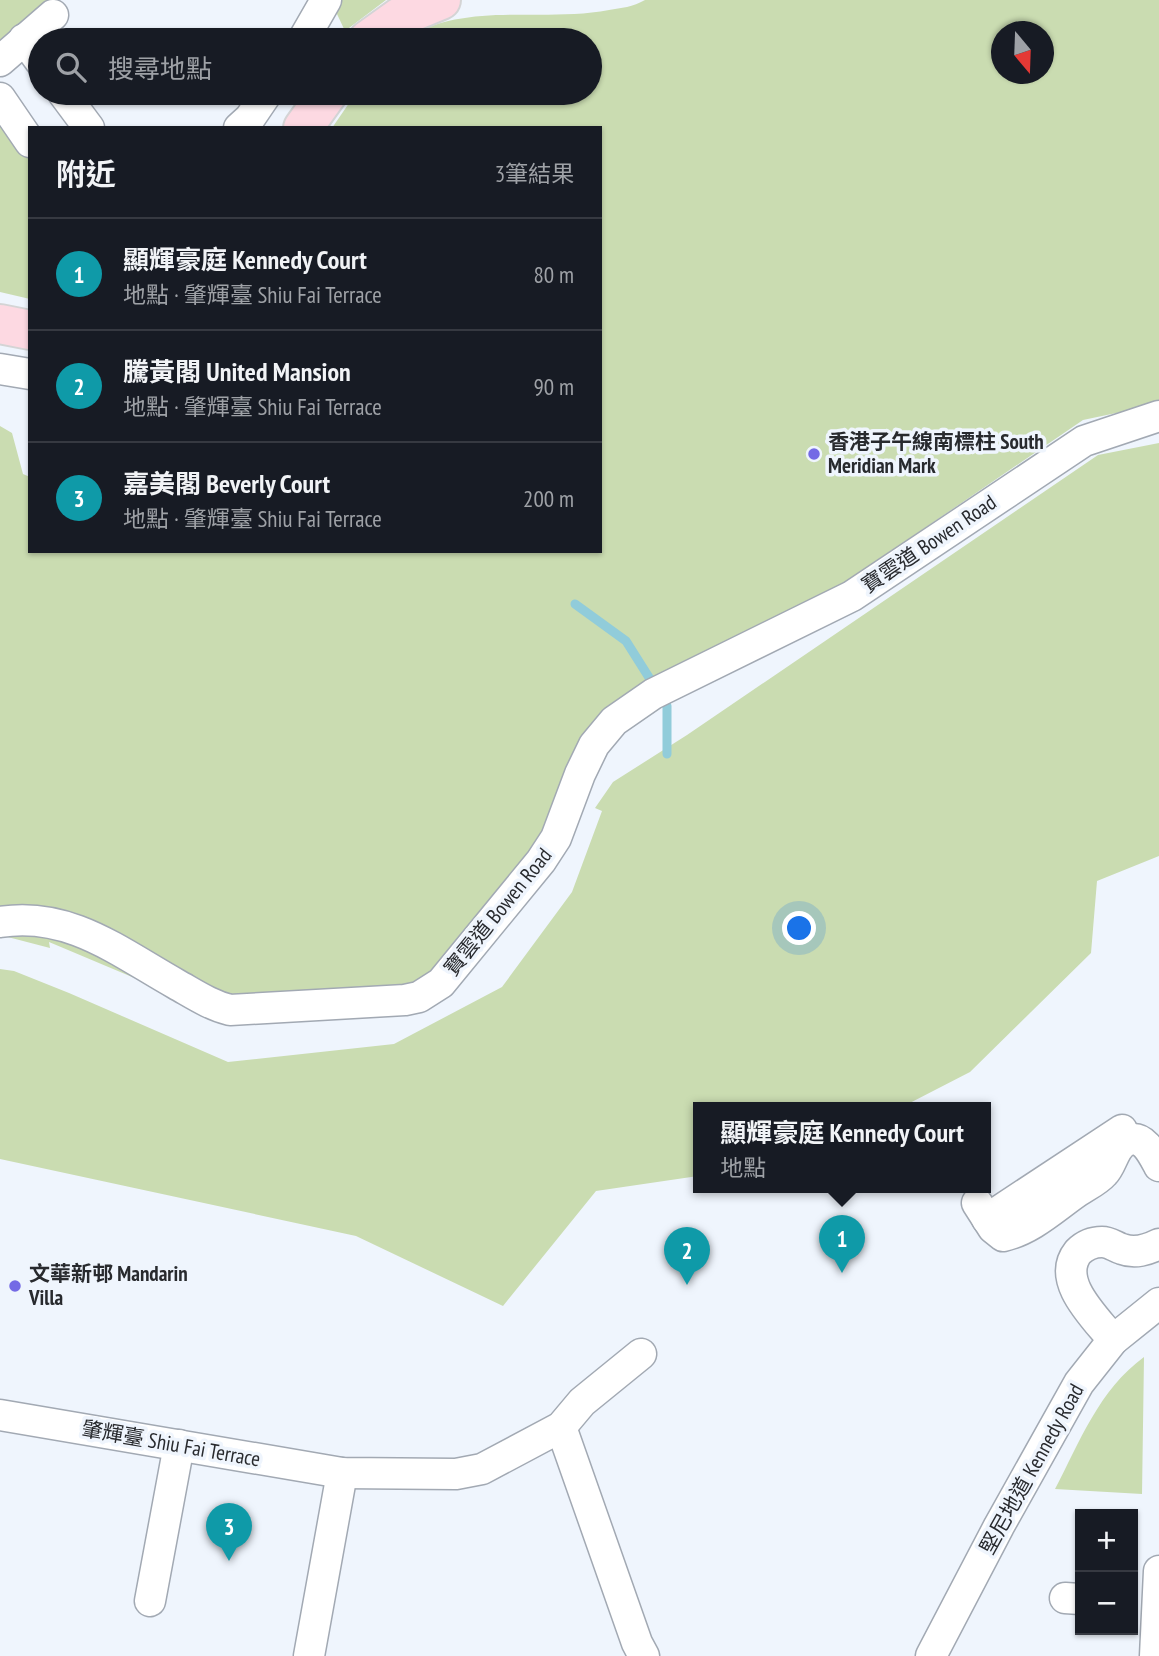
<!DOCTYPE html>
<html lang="zh-TW">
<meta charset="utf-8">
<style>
body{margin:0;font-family:"PT Sans Narrow","Noto Sans TC",sans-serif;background:#20242c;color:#f1f3f6}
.controls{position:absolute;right:21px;bottom:21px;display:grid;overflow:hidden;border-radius:0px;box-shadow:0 2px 5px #0004}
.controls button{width:63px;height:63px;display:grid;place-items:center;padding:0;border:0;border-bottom:2px solid #363941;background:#171b24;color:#f1f3f6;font:35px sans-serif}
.compass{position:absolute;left:991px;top:21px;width:63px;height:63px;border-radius:50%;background:#171b24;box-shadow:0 2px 5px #0004;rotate:161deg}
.you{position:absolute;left:800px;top:929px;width:24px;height:24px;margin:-18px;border:5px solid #fff;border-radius:50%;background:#1a73e8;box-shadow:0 0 0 10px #1a73e833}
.badge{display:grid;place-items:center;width:46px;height:46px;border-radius:50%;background:#2563eb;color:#fff;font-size:23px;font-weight:700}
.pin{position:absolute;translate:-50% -58px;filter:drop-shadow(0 2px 4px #0008)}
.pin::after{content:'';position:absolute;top:37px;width:24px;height:21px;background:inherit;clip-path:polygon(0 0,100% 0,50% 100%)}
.popup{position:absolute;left:693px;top:1102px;width:298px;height:91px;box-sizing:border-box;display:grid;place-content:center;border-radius:0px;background:#171b24;filter:drop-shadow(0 2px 5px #0005);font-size:23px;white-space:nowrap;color:#9ea1a6}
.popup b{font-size:26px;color:#f1f3f6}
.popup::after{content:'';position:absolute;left:50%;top:100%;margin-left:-14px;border:14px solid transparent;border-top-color:#171b24}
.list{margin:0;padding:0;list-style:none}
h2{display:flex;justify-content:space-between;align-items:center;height:91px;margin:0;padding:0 28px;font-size:30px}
h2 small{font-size:23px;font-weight:400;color:#9ea1a6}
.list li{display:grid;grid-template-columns:46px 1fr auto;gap:21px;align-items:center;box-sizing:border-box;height:112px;padding:0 28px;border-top:2px solid #363941}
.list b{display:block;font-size:26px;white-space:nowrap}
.list p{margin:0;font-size:23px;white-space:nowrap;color:#9ea1a6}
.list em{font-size:23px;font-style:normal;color:#9ea1a6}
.icon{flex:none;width:38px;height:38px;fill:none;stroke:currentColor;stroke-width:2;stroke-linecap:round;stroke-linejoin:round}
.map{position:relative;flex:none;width:1159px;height:1656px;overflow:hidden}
.search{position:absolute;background:#171b24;box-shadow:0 2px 5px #0004;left:28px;top:28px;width:574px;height:77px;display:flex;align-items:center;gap:18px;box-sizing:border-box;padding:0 24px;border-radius:38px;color:#9ea1a6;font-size:26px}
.panel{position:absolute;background:#171b24;box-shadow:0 2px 5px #0004;left:28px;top:126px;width:574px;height:427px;border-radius:0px}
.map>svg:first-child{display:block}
.green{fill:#cadcb1;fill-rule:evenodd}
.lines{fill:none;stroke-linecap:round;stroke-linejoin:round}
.stream{stroke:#91ccda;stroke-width:9}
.minor-casing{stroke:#a2a9b3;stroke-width:33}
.major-casing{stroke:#d4d4d5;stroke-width:42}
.minor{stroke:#fff;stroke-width:30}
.major{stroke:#fdd9e2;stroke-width:38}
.poi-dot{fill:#746ae5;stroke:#eff5fd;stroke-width:2.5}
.labels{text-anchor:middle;stroke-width:7;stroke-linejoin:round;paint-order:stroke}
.poi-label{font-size:21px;font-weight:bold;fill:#282a2e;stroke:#eff5fd;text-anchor:start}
.street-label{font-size:21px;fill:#282a2e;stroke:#eff5fd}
</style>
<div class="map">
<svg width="1159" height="1656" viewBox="0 0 1159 1656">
<rect width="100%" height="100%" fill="#eff5fd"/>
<g class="green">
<path d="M0,0H51L0,53Z"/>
<path d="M323,0H386L345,31L337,14Z"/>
<path d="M645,0H1159V404L1083,420L598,751L474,959L383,1007L239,1022L49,942L50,948L0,935V426L12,433L23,474L30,477V551H600V128H332L356,93H590V40H404C464,0 541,23 609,10C621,8 633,7 645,0ZM1002,32H1044V74H1002Z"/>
<path d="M0,125L30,160V299L0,292Z"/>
<path d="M1159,443V856L1097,881L1091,953L970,1072L902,1107H698V1176L596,1191L503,1306L356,1236L0,1159V969L14,971L69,993L228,1062L394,1044L502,987L572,892L602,811L595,808L613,782L687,735L1098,455Z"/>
<path d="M1144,1357L1142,1494L1055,1489C1080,1441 1099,1390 1144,1357Z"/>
</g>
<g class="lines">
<path class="stream" d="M575,604L626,641L667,706V754"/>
<g class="minor-casing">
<g id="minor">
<path d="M24,39L40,61"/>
<path d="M303,40L326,0"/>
<path d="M0,61L53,15"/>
<path d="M63,93L89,128"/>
<path d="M0,98L30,142"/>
<path d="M239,128L250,118L267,93"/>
<path d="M0,369L30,374"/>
<path d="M0,922C69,911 119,952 176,984C194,994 210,1005 230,1010L405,1000L419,997L441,983L541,861L556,838L580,774L594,745L614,721L653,694L852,596L1084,441L1159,416"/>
<path d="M977,1203L993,1228L1003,1236C1031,1230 1054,1208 1077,1192C1086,1186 1097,1181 1104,1173C1113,1164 1114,1144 1129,1140C1144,1135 1153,1155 1159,1166"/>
<path d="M987,1219L1122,1130"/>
<path d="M1113,1340C1096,1318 1055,1281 1078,1252C1084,1246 1093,1242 1102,1242C1110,1242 1115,1247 1122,1249C1135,1254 1147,1250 1159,1244"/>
<path d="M0,1415L342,1473L456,1474L482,1469L561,1427L582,1402L641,1354"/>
<path d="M561,1427L637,1643L644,1656"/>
<path d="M1065,1598L1080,1599"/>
<path d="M150,1601L179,1445"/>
<path d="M309,1656L342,1473"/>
<path d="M931,1656L999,1526L1079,1383L1113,1340L1159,1303"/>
<path d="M1155,1656L1159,1571"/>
</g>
</g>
<g class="major-casing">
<g id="major">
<path d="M368,40L400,17L441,0"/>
<path d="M303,128L328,93"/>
<path d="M0,324L30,330"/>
</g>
</g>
<use href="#minor" class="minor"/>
<use href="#major" class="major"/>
</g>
<g class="poi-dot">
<circle cx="814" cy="454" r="7"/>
<circle cx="15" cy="1286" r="7"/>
</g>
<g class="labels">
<g class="poi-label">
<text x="828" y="449">香港子午線南標柱 South<tspan x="828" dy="24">Meridian Mark</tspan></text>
<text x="29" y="1281">文華新邨 Mandarin<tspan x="29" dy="24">Villa</tspan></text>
</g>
<g class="street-label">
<text transform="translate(929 544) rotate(-34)" y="7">寶雲道 Bowen Road</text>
<text transform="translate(498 912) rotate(-51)" y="7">寶雲道 Bowen Road</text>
<text transform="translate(171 1444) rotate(10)" y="7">肇輝臺 Shiu Fai Terrace</text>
<text transform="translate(1032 1469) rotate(-61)" y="7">堅尼地道 Kennedy Road</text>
</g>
</g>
</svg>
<div class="controls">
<button>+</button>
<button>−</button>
</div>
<svg class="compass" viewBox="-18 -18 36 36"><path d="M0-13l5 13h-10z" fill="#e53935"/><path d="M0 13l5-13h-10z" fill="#9ea1a6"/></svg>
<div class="you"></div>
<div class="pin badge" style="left:842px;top:1273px;background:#0f9aa8">1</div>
<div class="popup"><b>顯輝豪庭 Kennedy Court</b>地點</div>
<div class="pin badge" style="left:687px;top:1285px;background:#0f9aa8">2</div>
<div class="pin badge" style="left:229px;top:1561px;background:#0f9aa8">3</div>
<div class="search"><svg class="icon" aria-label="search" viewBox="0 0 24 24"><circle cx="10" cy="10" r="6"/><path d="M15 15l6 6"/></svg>搜尋地點</div>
<section class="panel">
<h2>附近<small>3筆結果</small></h2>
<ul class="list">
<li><span class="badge" style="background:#0f9aa8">1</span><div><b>顯輝豪庭 Kennedy Court</b><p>地點 · 肇輝臺 Shiu Fai Terrace</p></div><em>80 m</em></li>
<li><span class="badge" style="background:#0f9aa8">2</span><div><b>騰黃閣 United Mansion</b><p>地點 · 肇輝臺 Shiu Fai Terrace</p></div><em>90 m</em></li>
<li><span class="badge" style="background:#0f9aa8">3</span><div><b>嘉美閣 Beverly Court</b><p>地點 · 肇輝臺 Shiu Fai Terrace</p></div><em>200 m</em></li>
</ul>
</section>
</div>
